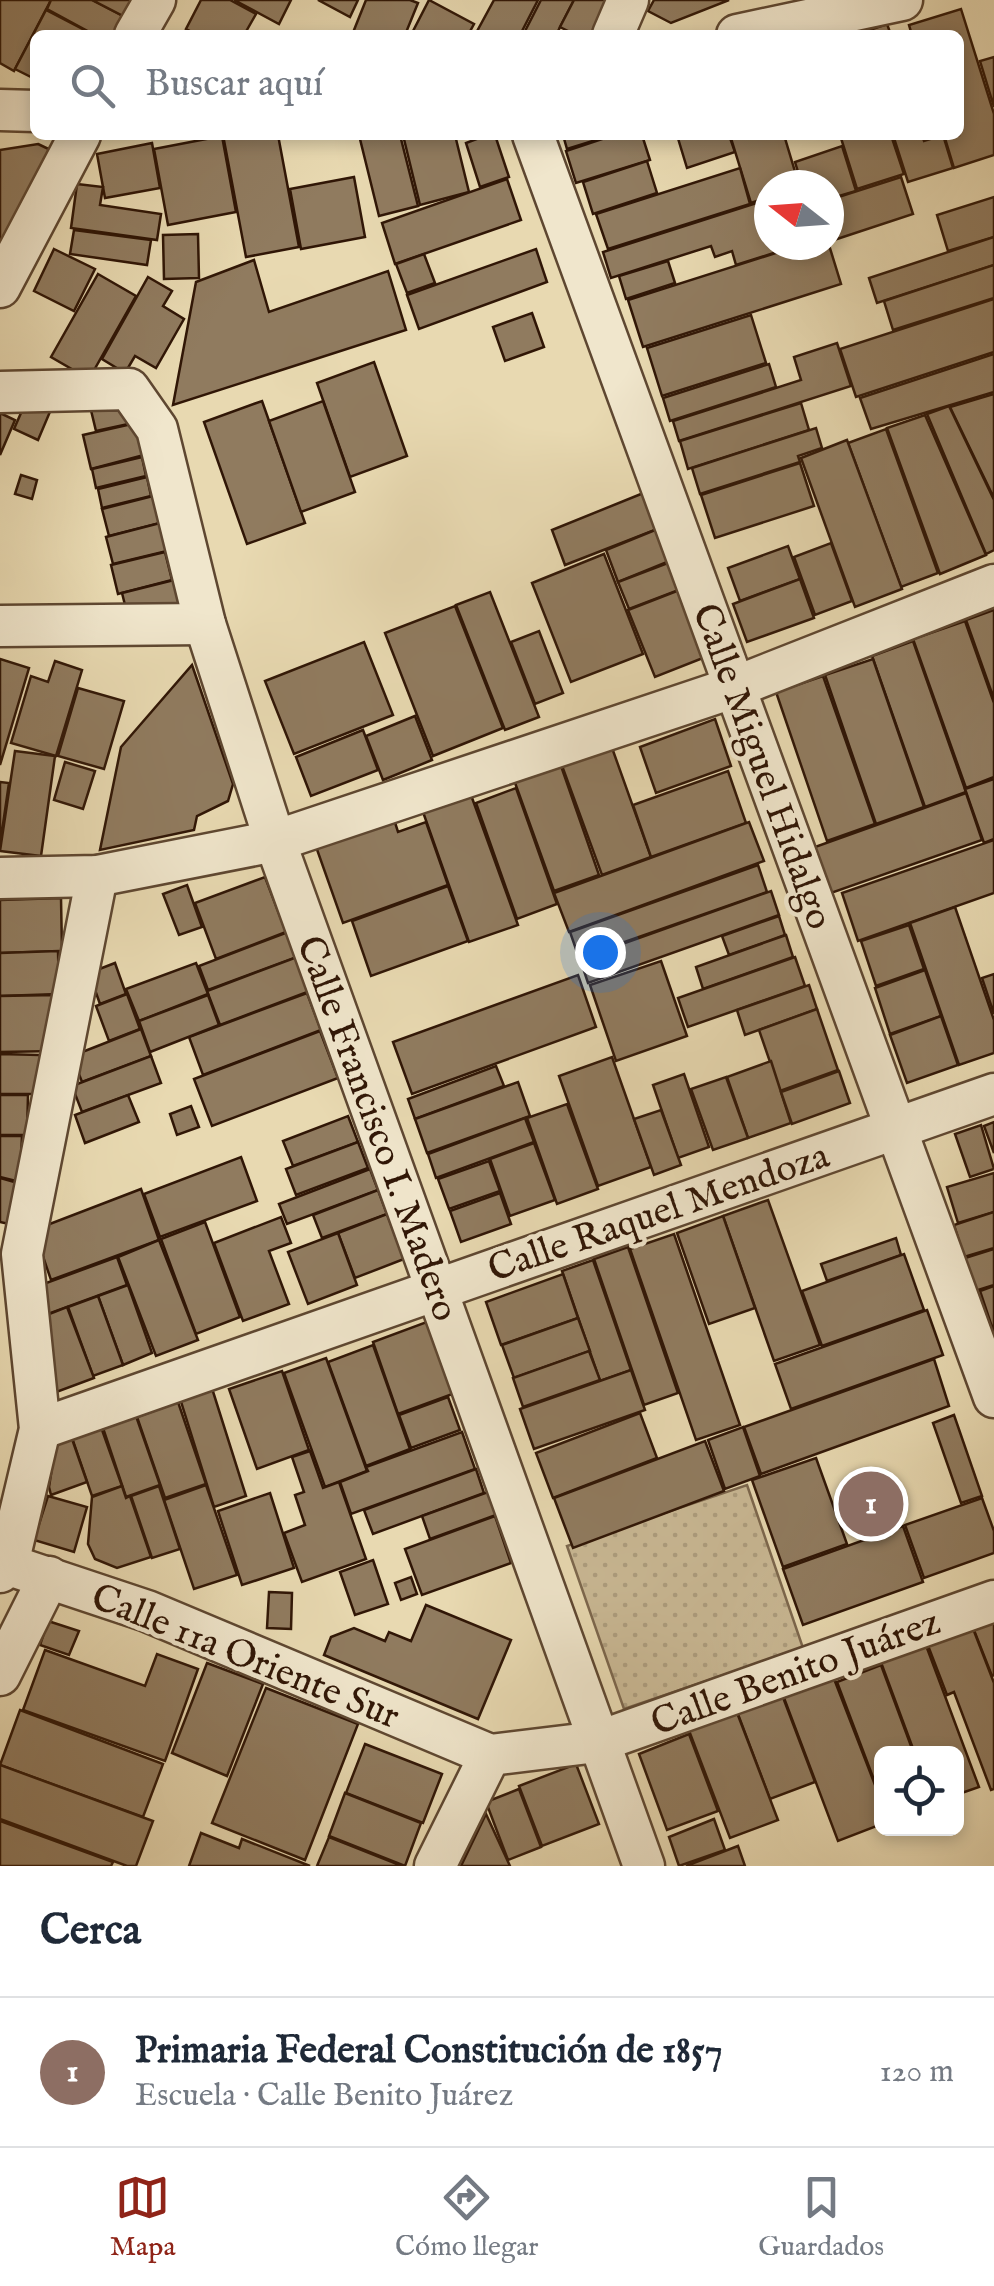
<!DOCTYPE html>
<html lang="es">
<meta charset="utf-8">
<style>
body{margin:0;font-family:"IM FELL English",serif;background:#f2f2f3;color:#1f2937}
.controls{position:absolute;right:30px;bottom:30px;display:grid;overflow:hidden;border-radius:15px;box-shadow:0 5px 15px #0003}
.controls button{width:90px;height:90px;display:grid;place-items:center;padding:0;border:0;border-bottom:2px solid #e0e1e3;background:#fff;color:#1f2937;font:50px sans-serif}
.compass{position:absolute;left:754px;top:170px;width:90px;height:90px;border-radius:50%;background:#fff;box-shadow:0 5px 15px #0003;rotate:287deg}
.you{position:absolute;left:600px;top:952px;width:35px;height:35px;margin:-25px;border:8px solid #fff;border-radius:50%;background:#1a73e8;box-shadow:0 0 0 15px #1a73e833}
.badge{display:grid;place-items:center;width:65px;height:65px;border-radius:50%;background:#8f2418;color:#fff;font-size:32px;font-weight:700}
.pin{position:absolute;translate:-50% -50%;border:5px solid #fff;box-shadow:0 2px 10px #0006}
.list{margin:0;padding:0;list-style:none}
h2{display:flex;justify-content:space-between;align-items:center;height:130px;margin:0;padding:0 40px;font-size:42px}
h2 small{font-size:32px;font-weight:400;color:#747a83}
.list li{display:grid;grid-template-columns:65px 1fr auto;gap:30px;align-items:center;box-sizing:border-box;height:150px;padding:0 40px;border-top:2px solid #e0e1e3}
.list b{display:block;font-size:38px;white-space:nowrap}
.list p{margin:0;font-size:32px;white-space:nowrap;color:#747a83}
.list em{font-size:32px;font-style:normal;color:#747a83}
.icon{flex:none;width:55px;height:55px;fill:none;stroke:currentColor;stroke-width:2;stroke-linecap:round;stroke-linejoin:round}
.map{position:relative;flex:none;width:994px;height:1866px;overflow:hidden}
.search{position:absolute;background:#fff;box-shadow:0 5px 15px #0003;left:30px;right:30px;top:30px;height:110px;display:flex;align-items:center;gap:25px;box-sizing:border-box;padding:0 35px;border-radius:15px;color:#747a83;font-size:38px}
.sheet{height:280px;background:#fff}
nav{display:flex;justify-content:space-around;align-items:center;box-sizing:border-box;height:140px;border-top:2px solid #e0e1e3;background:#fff;font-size:28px;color:#747a83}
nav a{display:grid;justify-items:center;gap:5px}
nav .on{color:#8f2418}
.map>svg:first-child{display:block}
.park{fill:url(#park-dots);stroke:#7c674d;stroke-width:2.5}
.building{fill:#907b5f;stroke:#301606;stroke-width:2.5}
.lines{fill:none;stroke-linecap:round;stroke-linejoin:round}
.minor-casing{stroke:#5e4731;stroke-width:45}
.minor{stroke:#f0e6cc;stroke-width:40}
.labels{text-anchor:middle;stroke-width:9;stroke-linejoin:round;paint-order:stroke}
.street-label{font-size:38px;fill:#301606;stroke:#f0e6cc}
</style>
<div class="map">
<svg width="994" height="1866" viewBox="0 0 994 1866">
<defs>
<pattern id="park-dots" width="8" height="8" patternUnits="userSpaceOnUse" patternTransform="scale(2.5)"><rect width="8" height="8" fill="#c9b894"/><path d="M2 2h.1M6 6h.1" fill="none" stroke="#ad9d7e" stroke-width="1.8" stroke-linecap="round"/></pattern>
</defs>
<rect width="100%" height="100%" fill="#e8d9b1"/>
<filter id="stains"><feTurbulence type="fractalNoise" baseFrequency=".002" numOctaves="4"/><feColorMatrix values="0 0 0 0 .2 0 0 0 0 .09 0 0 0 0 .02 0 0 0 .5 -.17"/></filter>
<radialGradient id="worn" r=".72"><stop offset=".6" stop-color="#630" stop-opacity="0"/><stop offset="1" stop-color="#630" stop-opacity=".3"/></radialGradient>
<path class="park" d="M747,1485L803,1648L624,1709L567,1546Z"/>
<g class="building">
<path d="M0,0H51L14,71L0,63Z"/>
<path d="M51,0H92L123,16L113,35H95L47,9Z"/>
<path d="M92,0H140L129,19Z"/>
<path d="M201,0H230L256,14L244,35H198L186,29Z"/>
<path d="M234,0H291L279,24Z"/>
<path d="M318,0H358L350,17Z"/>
<path d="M366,0H410L418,3L405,35H352Z"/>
<path d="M429,0L474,24L468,35H411Z"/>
<path d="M494,0H538L520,35H475Z"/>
<path d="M541,0H574L556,35H523Z"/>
<path d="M574,0H611L592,35H576L560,27Z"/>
<path d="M654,0H729L671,23L648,11Z"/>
<path d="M961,9L994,114V155L954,168L944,135H959V35H912L909,25Z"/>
<path d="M46,10L94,35H35V79L15,69Z"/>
<path d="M887,24L891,35H862L861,33Z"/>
<path d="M994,57V107L980,61Z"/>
<path d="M223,135H278L299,247L246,257Z"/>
<path d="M359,135H400L418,206L379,216Z"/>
<path d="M403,135H455L469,192L420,205Z"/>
<path d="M487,135H495L509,177L480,187L466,143Z"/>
<path d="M563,135H612L567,149Z"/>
<path d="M614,135H642L650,160L576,183L566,151Z"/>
<path d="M677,135H729L735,152L687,168Z"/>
<path d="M730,135H784L799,185H769V197L751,203Z"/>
<path d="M840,135H891L904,174L857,189Z"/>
<path d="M893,135H922L924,141L943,135L953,168L908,182Z"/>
<path d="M222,136L236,212L168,225L154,149Z"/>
<path d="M152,143L160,188L105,198L97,154Z"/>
<path d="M38,144L53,151L0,250V150Z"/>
<path d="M842,146L856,191L829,199V185H802L795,162Z"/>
<path d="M647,161L657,193L593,214L583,182Z"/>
<path d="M740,168L750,204L608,249L596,214Z"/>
<path d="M354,177L365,237L301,249L290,189Z"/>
<path d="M901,177L913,214L831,241L829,200Z"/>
<path d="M507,179L521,220L395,264L382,223Z"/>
<path d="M77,184L103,187L100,205L161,214L157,240L71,228Z"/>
<path d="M994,197V237L948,251L937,215Z"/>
<path d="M769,199V245H775L777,252L736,265L732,251L715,257L711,246L611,278L603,252Z"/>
<path d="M74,230L151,240L147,265L70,254Z"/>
<path d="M198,234L199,278L164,279L163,235Z"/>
<path d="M994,237V265L877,303L869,278Z"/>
<path d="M801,245H829L841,284L643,347L628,300Z"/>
<path d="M54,249L95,269L74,311L34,291Z"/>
<path d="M536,249L547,282L419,329L407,295Z"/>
<path d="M424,254L435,283L407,293L396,264Z"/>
<path d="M254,260L269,312L388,271L406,330L173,405L196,282Z"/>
<path d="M668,261L675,283L626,299L619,276Z"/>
<path d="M994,265V298L893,330L884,301Z"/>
<path d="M98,274L136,296L89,379L51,357Z"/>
<path d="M148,277L172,291L163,306L184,319L156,368L135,356L125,373L102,359Z"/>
<path d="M994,299V352L856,397L840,349Z"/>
<path d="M532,313L544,347L505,361L493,327Z"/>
<path d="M751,315L766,363L662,396L647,348Z"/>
<path d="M837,343L851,386L679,441L673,421L801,380L794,357Z"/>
<path d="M994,354V392L871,429L860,398Z"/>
<path d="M374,362L407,456L350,477L317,383Z"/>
<path d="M769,364L776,387L670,421L663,398Z"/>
<path d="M127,394L133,423L96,431L89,402Z"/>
<path d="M994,394V498L950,407Z"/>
<path d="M28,397L52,407L38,440L14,429Z"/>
<path d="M262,401L305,523L247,544L204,422Z"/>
<path d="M323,401L355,492L301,512L269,421Z"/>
<path d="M801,403L809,430L688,469L680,441Z"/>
<path d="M949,406L994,500V550L986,554L927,414Z"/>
<path d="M0,413L15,420L0,455Z"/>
<path d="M925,415L986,555L940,574L887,428Z"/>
<path d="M136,423L144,455L91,469L83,435Z"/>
<path d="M816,428L822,448L798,456L800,462L700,494L692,468Z"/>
<path d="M886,429L938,573L901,587L848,443Z"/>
<path d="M847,440L902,589L855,607L801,458Z"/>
<path d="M142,457L146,476L96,488L92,469Z"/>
<path d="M800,463L814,506L715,538L701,495Z"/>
<path d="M21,475L37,480L32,499L15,494Z"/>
<path d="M147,477L151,496L102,508L98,489Z"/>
<path d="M646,492L660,528L565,565L552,530Z"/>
<path d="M153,496L160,523L109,536L102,509Z"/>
<path d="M160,523L167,551L113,564L106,537Z"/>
<path d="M660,528L672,560L618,582L606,550Z"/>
<path d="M831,543L852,601L815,615L794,557Z"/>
<path d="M788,546L800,579L740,601L728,568Z"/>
<path d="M165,552L172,580L118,594L111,565Z"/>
<path d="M604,554L643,654L571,682L532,583Z"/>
<path d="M673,561L684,588L629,609L618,582Z"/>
<path d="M800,579L814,618L747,642L733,604Z"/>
<path d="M174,580L181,609L129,621L122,593Z"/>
<path d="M682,589L708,656L655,677L628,610Z"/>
<path d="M490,592L539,717L505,730L456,605Z"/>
<path d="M455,606L503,728L433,756L385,633Z"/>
<path d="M994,610V699L966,620Z"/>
<path d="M965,621L994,703V777L966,788L913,639Z"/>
<path d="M539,631L563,693L535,704L511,642Z"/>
<path d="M913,641L966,792L925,807L872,656Z"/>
<path d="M364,642L393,715L294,754L265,681Z"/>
<path d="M0,659L29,668L0,765Z"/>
<path d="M873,659L924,807L876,824L825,675Z"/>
<path d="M55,661L82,670L56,756L11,743L31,676L48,682Z"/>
<path d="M192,665L233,784L228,801L197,816L194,830L100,850L121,747Z"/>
<path d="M823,676L875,824L827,841L776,692Z"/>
<path d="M78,688L124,701L104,769L58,756Z"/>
<path d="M415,716L432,760L383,780L366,736Z"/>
<path d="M715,719L731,766L656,793L640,747Z"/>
<path d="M363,730L378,770L311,796L296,757Z"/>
<path d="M611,745L651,857L602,875L561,763Z"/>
<path d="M15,751L55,756L41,856L0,851Z"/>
<path d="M65,762L95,771L83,809L54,800Z"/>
<path d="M560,763L599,875L554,891L514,780Z"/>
<path d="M728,771L746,823L651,857L633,805Z"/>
<path d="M994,779V839L984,843L965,789Z"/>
<path d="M0,782L9,783L0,845Z"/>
<path d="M516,788L557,904L517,919L476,803Z"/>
<path d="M966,793L982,840L831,893L815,847Z"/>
<path d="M471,795L518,925L469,942L423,812Z"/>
<path d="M392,813L398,832L426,822L448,885L343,923L314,841Z"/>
<path d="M749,822L764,861L569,932L554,893Z"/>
<path d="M994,840V893L858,941L842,893Z"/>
<path d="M758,865L767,892L579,958L570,932Z"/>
<path d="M265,877L286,932L216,959L195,903Z"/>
<path d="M187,885L202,927L179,935L163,894Z"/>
<path d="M448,886L468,941L371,976L352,921Z"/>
<path d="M771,891L779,915L588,983L580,959Z"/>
<path d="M61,898L62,951L0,953V900Z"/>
<path d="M955,907L994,1020V1053L959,1065L910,923Z"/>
<path d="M779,916L785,935L729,955L722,936Z"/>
<path d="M909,925L924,969L876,986L861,941Z"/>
<path d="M288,932L297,957L208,990L199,966Z"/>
<path d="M786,935L793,957L703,989L696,967Z"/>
<path d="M58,951L59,994L0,996V953Z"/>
<path d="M297,957L310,991L220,1025L207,991Z"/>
<path d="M795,957L805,986L688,1027L678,998Z"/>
<path d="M661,961L687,1036L616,1061L590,985Z"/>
<path d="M115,963L126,994L100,1004L89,973Z"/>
<path d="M196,963L208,994L139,1021L126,989Z"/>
<path d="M925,970L941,1016L890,1034L875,988Z"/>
<path d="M994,974V1014L982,978Z"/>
<path d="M578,975L596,1027L412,1094L393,1042Z"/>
<path d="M809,985L817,1009L745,1035L737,1010Z"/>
<path d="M307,993L321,1030L203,1075L189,1037Z"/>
<path d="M127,994L140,1029L109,1041L96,1006Z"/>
<path d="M56,995L57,1051L0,1052V996Z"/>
<path d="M208,995L219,1025L150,1052L139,1021Z"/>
<path d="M817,1009L838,1070L780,1091L759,1030Z"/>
<path d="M941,1016L958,1065L907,1083L890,1035Z"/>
<path d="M141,1029L151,1056L82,1082L72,1056Z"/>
<path d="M320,1031L338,1078L212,1126L194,1079Z"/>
<path d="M0,1054L40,1055L39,1094H0Z"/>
<path d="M151,1056L161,1083L82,1112L72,1086Z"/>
<path d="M612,1057L651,1167L598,1186L559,1076Z"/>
<path d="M771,1061L791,1123L748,1138L727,1077Z"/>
<path d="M496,1066L504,1086L415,1119L408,1099Z"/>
<path d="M839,1071L850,1103L792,1124L781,1092Z"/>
<path d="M684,1074L709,1147L678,1158L653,1085Z"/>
<path d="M726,1077L748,1138L713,1150L691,1089Z"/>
<path d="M518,1082L530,1116L427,1153L415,1119Z"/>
<path d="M0,1095H28L27,1135H0Z"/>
<path d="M128,1095L139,1122L85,1143L75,1115Z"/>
<path d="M567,1104L598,1189L557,1204L527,1118Z"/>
<path d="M191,1106L199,1127L177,1135L170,1114Z"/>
<path d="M661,1110L681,1165L654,1175L634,1119Z"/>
<path d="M348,1116L358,1142L293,1166L283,1141Z"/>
<path d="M525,1118L534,1142L436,1178L428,1154Z"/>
<path d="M994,1122V1153L984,1126Z"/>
<path d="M981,1125L994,1169L970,1177L955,1134Z"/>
<path d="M0,1136H22L20,1182L0,1177Z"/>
<path d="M358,1142L368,1168L296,1195L286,1169Z"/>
<path d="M534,1143L555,1200L510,1216L490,1159Z"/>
<path d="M241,1157L257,1201L160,1237L144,1194Z"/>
<path d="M489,1161L500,1191L449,1209L438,1179Z"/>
<path d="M370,1169L378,1190L287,1224L279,1204Z"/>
<path d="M994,1173V1212L958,1223L947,1187Z"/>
<path d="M0,1178L18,1183L9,1224L0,1222Z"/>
<path d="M141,1189L159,1240L51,1280L34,1230Z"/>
<path d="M378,1190L387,1214L322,1238L313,1215Z"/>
<path d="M500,1193L511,1224L461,1242L450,1211Z"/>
<path d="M768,1200L820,1345L774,1361L723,1216Z"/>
<path d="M994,1212V1248L964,1257L954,1225Z"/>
<path d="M387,1214L404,1259L355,1278L338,1233Z"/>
<path d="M723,1216L755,1308L709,1324L677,1233Z"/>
<path d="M281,1217L291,1243L269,1251L289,1304L243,1321L214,1243Z"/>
<path d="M205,1222L240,1317L196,1334L161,1239Z"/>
<path d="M338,1233L357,1285L308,1304L288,1252Z"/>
<path d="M674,1234L740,1425L696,1440L630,1249Z"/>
<path d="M896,1238L901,1255L827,1281L821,1264Z"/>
<path d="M159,1240L198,1340L156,1356L118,1257Z"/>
<path d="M628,1247L678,1393L644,1405L594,1259Z"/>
<path d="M994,1249V1285L975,1291L965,1258Z"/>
<path d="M904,1254L924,1310L822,1346L802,1291Z"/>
<path d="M117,1257L127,1285L48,1314L38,1286Z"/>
<path d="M593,1260L631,1370L600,1381L562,1271Z"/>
<path d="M563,1274L578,1318L501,1345L486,1302Z"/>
<path d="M128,1285L152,1353L123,1365L98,1296Z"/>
<path d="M994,1286V1333L980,1291Z"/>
<path d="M98,1296L123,1365L93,1376L68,1307Z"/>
<path d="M67,1307L94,1378L51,1394L44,1316Z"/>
<path d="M927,1310L943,1355L791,1409L775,1364Z"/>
<path d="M578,1318L590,1351L514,1378L502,1345Z"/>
<path d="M432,1320L458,1392L398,1414L373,1342Z"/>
<path d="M373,1345L410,1449L366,1466L328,1362Z"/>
<path d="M589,1351L600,1380L523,1407L513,1378Z"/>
<path d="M326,1358L367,1471L325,1487L284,1373Z"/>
<path d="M934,1359L949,1406L761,1474L744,1427Z"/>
<path d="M631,1370L645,1410L534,1449L520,1409Z"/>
<path d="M282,1371L309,1450L257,1469L229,1389Z"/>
<path d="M210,1382L246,1496L214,1507L178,1392Z"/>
<path d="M448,1397L460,1430L411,1448L399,1415Z"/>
<path d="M178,1402L206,1484L165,1498L137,1417Z"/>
<path d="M640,1413L657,1458L553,1498L536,1453Z"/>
<path d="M954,1415L982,1496L961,1503L933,1423Z"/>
<path d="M136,1416L160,1485L126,1497L103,1428Z"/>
<path d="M101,1427L122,1486L92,1496L72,1438Z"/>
<path d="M743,1427L760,1476L725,1489L708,1440Z"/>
<path d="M462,1432L475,1469L351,1514L340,1482L368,1471L366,1467Z"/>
<path d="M71,1436L87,1482L51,1495L49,1487L56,1441Z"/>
<path d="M705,1441L724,1491L573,1548L554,1498Z"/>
<path d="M310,1451L323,1488L339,1482L366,1559L302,1582L284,1533L305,1525L295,1495L304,1492L292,1457Z"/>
<path d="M816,1458L847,1544L783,1567L752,1480Z"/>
<path d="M476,1469L484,1493L373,1534L364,1510Z"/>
<path d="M206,1485L237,1575L194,1589L164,1500Z"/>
<path d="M122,1486L126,1498L130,1496L151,1557L117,1568L95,1559L88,1544L92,1497Z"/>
<path d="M159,1486L180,1549L152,1558L131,1496Z"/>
<path d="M488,1492L496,1515L430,1539L422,1516Z"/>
<path d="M270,1493L294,1568L242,1585L218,1511Z"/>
<path d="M48,1496L87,1507L74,1552L34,1540Z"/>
<path d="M982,1498L994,1531V1553L924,1578L905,1525Z"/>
<path d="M495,1516L511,1563L422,1595L405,1549Z"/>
<path d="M903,1526L923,1582L803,1625L783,1569Z"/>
<path d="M373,1560L388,1604L355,1615L340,1572Z"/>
<path d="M411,1577L417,1594L401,1600L395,1583Z"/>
<path d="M269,1592L292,1593L291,1629L267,1628Z"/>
<path d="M426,1605L511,1640L478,1719L324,1655L331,1637L354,1628L385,1641L389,1632L411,1641Z"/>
<path d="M994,1605V1675L992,1676L968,1615Z"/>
<path d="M967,1613L994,1683V1789L991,1790L954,1692L947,1695L922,1630Z"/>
<path d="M48,1621L79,1631L69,1655L40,1645Z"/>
<path d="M924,1640L979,1787L956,1795V1754H915L879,1657Z"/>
<path d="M45,1650L145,1686L157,1654L198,1669L165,1761L23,1710Z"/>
<path d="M207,1663L263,1684L227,1776L172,1753Z"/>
<path d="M881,1665L914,1754H882V1801L837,1682Z"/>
<path d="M831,1671L882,1803V1824L838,1841L781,1690Z"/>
<path d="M266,1688L358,1724L305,1860L212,1823Z"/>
<path d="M781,1692L815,1782L770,1799L736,1709Z"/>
<path d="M20,1710L163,1764L143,1817L0,1765Z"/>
<path d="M736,1710L778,1820L730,1838L688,1728Z"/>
<path d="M689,1734L718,1811L667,1830L639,1754Z"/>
<path d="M365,1744L442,1774L423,1823L346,1793Z"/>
<path d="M576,1764L599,1824L542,1846L519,1786Z"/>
<path d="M0,1765L153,1821L136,1866H127L0,1819Z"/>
<path d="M519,1789L541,1847L508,1860L486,1802Z"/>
<path d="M345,1793L421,1823L405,1866L329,1836Z"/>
<path d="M486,1814L510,1866H461Z"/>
<path d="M714,1819L725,1850L679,1866L669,1837Z"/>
<path d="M0,1821L113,1862L111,1866H0Z"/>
<path d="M201,1833L239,1848L242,1839L310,1866H189Z"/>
<path d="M329,1837L402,1866H317Z"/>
<path d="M738,1846L745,1866H686Z"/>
</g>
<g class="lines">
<g class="minor-casing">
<g id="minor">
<path d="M135,35L155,0"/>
<path d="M613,35L628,0"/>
<path d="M737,35L902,0"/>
<path d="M0,110L35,111"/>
<path d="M533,135L994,1397"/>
<path d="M0,287L80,135"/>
<path d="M0,392L129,389L157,429L205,624L275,841L644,1866"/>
<path d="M0,626L205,624"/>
<path d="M0,878L97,876L275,841L735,687L994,585"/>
<path d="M40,1429L994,1094"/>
<path d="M0,1562L147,1611L490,1755L597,1742L994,1601"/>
<path d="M0,1572L8,1564L40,1429L22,1254L97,876"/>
<path d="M0,1675L49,1577"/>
<path d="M435,1866L490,1755"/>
</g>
</g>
<use href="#minor" class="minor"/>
</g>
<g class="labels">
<g class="street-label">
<text transform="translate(764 766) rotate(70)" y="13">Calle Miguel Hidalgo</text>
<text transform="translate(379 1128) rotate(70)" y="13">Calle Francisco I. Madero</text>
<text transform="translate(658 1211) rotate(-19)" y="13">Calle Raquel Mendoza</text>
<text transform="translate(246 1655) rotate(22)" y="13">Calle 11a Oriente Sur</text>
<text transform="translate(795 1671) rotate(-20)" y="13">Calle Benito Juárez</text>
</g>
</g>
<rect width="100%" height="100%" filter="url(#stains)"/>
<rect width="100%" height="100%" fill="url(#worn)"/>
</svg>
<div class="controls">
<button><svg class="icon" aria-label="locate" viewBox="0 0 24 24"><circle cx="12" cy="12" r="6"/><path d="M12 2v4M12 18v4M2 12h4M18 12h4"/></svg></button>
</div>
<svg class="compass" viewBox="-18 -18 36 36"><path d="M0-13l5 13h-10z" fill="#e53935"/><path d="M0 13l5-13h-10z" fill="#747a83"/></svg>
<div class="you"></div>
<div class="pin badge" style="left:871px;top:1504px;background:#8d6e63">1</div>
<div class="search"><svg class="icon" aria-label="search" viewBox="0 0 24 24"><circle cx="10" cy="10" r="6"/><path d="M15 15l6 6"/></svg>Buscar aquí</div>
</div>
<section class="sheet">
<h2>Cerca<small></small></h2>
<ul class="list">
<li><span class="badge" style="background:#8d6e63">1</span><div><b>Primaria Federal Constitución de 1857</b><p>Escuela · Calle Benito Juárez</p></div><em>120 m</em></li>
</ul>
</section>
<nav>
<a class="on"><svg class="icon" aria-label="map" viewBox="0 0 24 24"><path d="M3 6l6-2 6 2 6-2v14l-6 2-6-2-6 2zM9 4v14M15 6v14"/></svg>Mapa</a>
<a><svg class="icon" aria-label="directions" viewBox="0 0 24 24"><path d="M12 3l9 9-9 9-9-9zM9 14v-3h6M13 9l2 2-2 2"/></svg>Cómo llegar</a>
<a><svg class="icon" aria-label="saved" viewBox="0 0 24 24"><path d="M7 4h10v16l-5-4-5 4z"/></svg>Guardados</a>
</nav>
